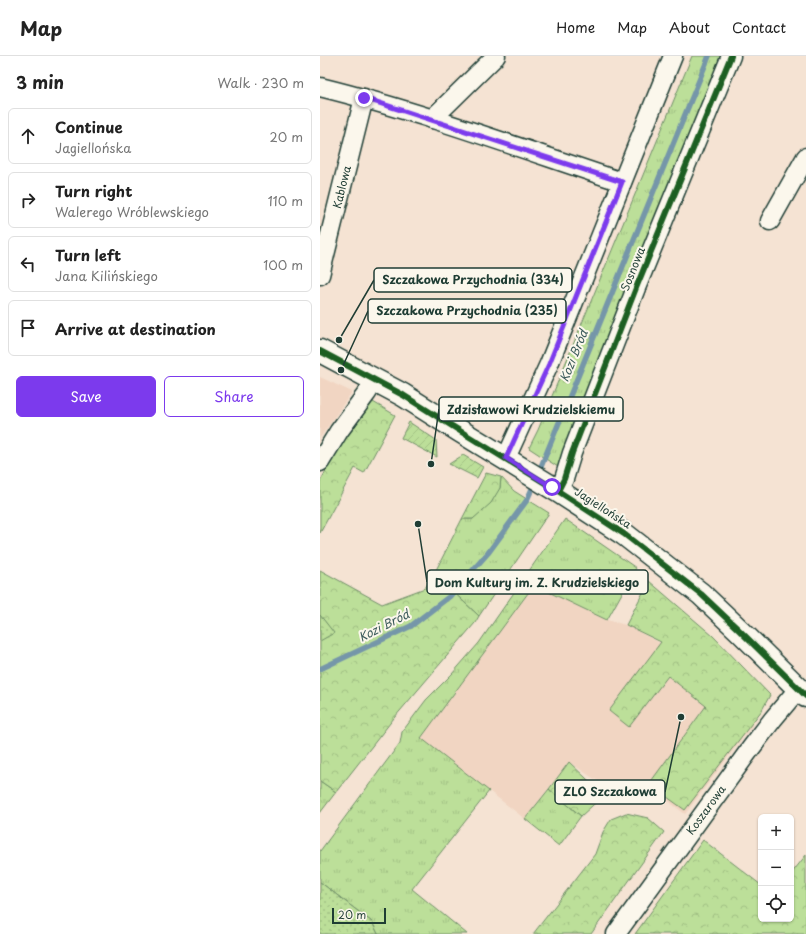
<!DOCTYPE html>
<meta charset="utf-8">
<style>
body{margin:0;font-family:"Playpen Sans",sans-serif;background:#f2f2f2;color:#222}
.controls{position:absolute;right:12px;bottom:12px;display:grid;overflow:hidden;border-radius:6px;box-shadow:0 1px 3px #0004}
.controls button{width:36px;height:36px;display:grid;place-items:center;padding:0;border:0;border-bottom:1px solid #e0e0e0;background:#fff;color:#222;font:20px sans-serif}
.scale{position:absolute;left:12px;bottom:10px;width:54px;box-sizing:border-box;padding-left:4px;border:2px solid #1f3d34;border-top:0;font-size:11px;line-height:14px;white-space:nowrap;color:#1f3d34;-webkit-text-stroke:3px #fbf7ec;paint-order:stroke}
.stop{position:absolute;width:12px;height:12px;margin:-9px;border:3px solid #7c3aed;border-radius:50%;background:#fff}
.stop.end{background:#7c3aed;border-color:#fff;box-shadow:0 1px 4px #0008}
.list{margin:0;padding:0;list-style:none}
h2{display:flex;justify-content:space-between;align-items:center;height:52px;margin:0;padding:0 16px;font-size:17px}
h2 small{font-size:13px;font-weight:400;color:#767676}
.list li{display:grid;grid-template-columns:26px 1fr auto;gap:12px;align-items:center;box-sizing:border-box;height:56px;margin:0 8px 8px;padding:0 8px;border:1px solid #e0e0e0;border-radius:6px}
.list b{display:block;font-size:15px;white-space:nowrap}
.list p{margin:0;font-size:13px;white-space:nowrap;color:#767676}
.list em{font-size:13px;font-style:normal;color:#767676}
.actions{display:flex;gap:8px;padding:12px 16px}
.actions a{flex:1;padding:9px 0;border:1px solid #7c3aed;border-radius:6px;text-align:center;font-size:14px;color:#7c3aed}
.actions .main{background:#7c3aed;color:#fff}
.icon{flex:none;width:22px;height:22px;fill:none;stroke:currentColor;stroke-width:2;stroke-linecap:round;stroke-linejoin:round}
.map{position:relative;flex:none;width:486px;height:878px;overflow:hidden}
header{display:flex;align-items:center;gap:24px;box-sizing:border-box;height:56px;padding:0 20px;background:#fff;border-bottom:1px solid #e0e0e0}
header strong{font-size:19px}
nav{display:flex;gap:22px;margin-inline-start:auto;font-size:14px}
main{display:flex}
aside{flex:1;background:#fff}
.map>svg:first-child{display:block}
.built{fill:#f1d5c2}
.grass{fill:url(#grass-tufts);stroke:#6e8e66}
.forest{fill:url(#forest-crowns);stroke:#6e8e66}
.park{fill:url(#park-dots);stroke:#6e8e66}
.garden{fill:url(#garden-furrows);stroke:#6e8e66}
.lines{fill:none;stroke-linecap:round;stroke-linejoin:round}
.stream{stroke:#7596a9;stroke-width:5.5}
.minor-casing{stroke:#1f3d34;stroke-width:21}
.tertiary-casing{stroke:#1f3d34;stroke-width:25}
.minor{stroke:#fbf7ec;stroke-width:18}
.tertiary{stroke:#fbf7ec;stroke-width:22}
.cycleway-casing{stroke:#fbf7ec;stroke-width:8}
.cycleway{stroke:#1b5e20;stroke-width:6}
.route{stroke:#7c3aed;stroke-width:5}
.labels{text-anchor:middle;stroke-width:4;stroke-linejoin:round;paint-order:stroke}
.street-label{font-size:11px;fill:#1f3d34;stroke:#fbf7ec}
.water-label{font-size:12px;font-style:italic;fill:#3c5b5b;stroke:#fbf7ec}
.leader{fill:none;stroke:#1f3d34;stroke-width:1.5}
.callout-dot{fill:#1f3d34;stroke:#fbf7ec;stroke-width:1.5}
.callout{fill:#fbf7ec;stroke:#1f3d34;stroke-width:1.5}
.callout-label{font-size:12px;text-anchor:middle;font-weight:bold;fill:#1f3d34}
</style>
<header>
<strong>Map</strong>
<nav><a>Home</a><a>Map</a><a>About</a><a>Contact</a></nav>
</header>
<main>
<aside>
<h2>3 min<small>Walk · 230 m</small></h2>
<ul class="list">
<li><svg class="icon" aria-label="ahead" viewBox="0 0 24 24"><path d="M12 20V5M6 11l6-6 6 6"/></svg><div><b>Continue</b><p>Jagiellońska</p></div><em>20 m</em></li>
<li><svg class="icon" aria-label="right" viewBox="0 0 24 24"><path d="M7 20v-9h11M14 6l5 5-5 5"/></svg><div><b>Turn right</b><p>Walerego Wróblewskiego</p></div><em>110 m</em></li>
<li><svg class="icon" aria-label="left" viewBox="0 0 24 24"><path d="M17 20v-9H6M10 6l-5 5 5 5"/></svg><div><b>Turn left</b><p>Jana Kilińskiego</p></div><em>100 m</em></li>
<li><svg class="icon" aria-label="arrive" viewBox="0 0 24 24"><path d="M6 21V4h12l-3 4 3 4H6"/></svg><div><b>Arrive at destination</b></div></li>
</ul>
<div class="actions"><a class="main">Save</a><a>Share</a></div>
</aside>
<div class="map">
<svg width="486" height="878" viewBox="0 0 486 878">
<defs>
<pattern id="grass-tufts" width="24" height="20" patternUnits="userSpaceOnUse"><rect width="24" height="20" fill="#bcdf99"/><path d="M3 7l-1-3M5 7V3M7 7l1-3M15 17l-1-3M17 17v-4M19 17l1-3" fill="none" stroke="#a1c084"/></pattern>
<pattern id="forest-crowns" width="20" height="18" patternUnits="userSpaceOnUse"><rect width="20" height="18" fill="#bcdf99"/><path d="M2 6a3 3 0 1 1 6 0M12 15a3 3 0 1 1 6 0" fill="none" stroke="#a1c084"/></pattern>
<pattern id="park-dots" width="8" height="8" patternUnits="userSpaceOnUse"><rect width="8" height="8" fill="#bcdf99"/><path d="M2 2h.1M6 6h.1" fill="none" stroke="#a1c084" stroke-width="1.8" stroke-linecap="round"/></pattern>
<pattern id="garden-furrows" width="10" height="10" patternUnits="userSpaceOnUse"><rect width="10" height="10" fill="#bcdf99"/><path d="M-1 1l2-2M0 10L10 0M9 11l2-2" fill="none" stroke="#a1c084"/></pattern>
</defs>
<rect width="100%" height="100%" fill="#f5e3d3"/>
<filter id="ink" filterUnits="userSpaceOnUse"><feTurbulence type="fractalNoise" baseFrequency=".025" numOctaves="2"/><feDisplacementMap in="SourceGraphic" scale="8" xChannelSelector="R" yChannelSelector="G"/><feConvolveMatrix kernelMatrix="1 2 1 2 8 2 1 2 1" color-interpolation-filters="sRGB"/></filter>
<g filter="url(#ink)">
<g class="built">
<path d="M0,321L32,336L0,382Z"/>
<path d="M214,529L287,564L306,569L444,642L434,667L365,758L340,739L294,736L249,706L205,763L101,682Z"/>
</g>
<g class="grass">
<path d="M372,0H401L289,277L263,344L244,400L238,411L209,392L218,374Z"/>
<path d="M181,421L194,435L229,457L159,560L114,518L142,463H153L180,432Z"/>
<path d="M245,463L316,512L287,564L214,529L101,682L169,735L92,833L147,878H58L52,866L0,826V795L80,687L82,676L106,644L132,618L159,587Z"/>
<path d="M0,725L16,736L0,757Z"/>
<path d="M229,733L261,760L239,790L205,763Z"/>
</g>
<g class="forest">
<path d="M53,346L75,359L44,417L35,412L0,477V426L19,390L36,365Z"/>
<path d="M166,417L181,421L180,432L171,447L153,463H142Z"/>
<path d="M0,514L62,548L105,532L114,518L159,560L155,567L74,662L16,736L0,725Z"/>
<path d="M329,525L393,580L450,639L442,654L365,754L329,728L386,650L348,620L309,671L289,655L341,586L306,569Z"/>
<path d="M249,706L284,739L261,760L229,733Z"/>
<path d="M306,757L328,762L344,776L271,878H213L275,798L283,776L291,763Z"/>
<path d="M383,784L441,829V863H471V818L486,799V878H315Z"/>
</g>
<g class="park">
<path d="M0,559L14,577L0,585Z"/>
<path d="M0,826L52,866L58,878H0Z"/>
</g>
<g class="garden">
<path d="M89,366L116,384L117,401L81,382Z"/>
<path d="M143,399L163,411L157,422L129,408Z"/>
</g>
<g class="lines">
<g class="stream">
<path d="M218,418L389,0"/>
<path d="M0,613L91,570L130,540L168,497L207,444L215,426"/>
</g>
<g class="minor-casing">
<g id="minor">
<path d="M0,31C102,56 202,93 302,126"/>
<path d="M112,63L176,0"/>
<path d="M450,165L486,101"/>
<path d="M0,219L44,42"/>
<path d="M186,402L229,308L353,0"/>
<path d="M0,406L19,375L47,337L55,324"/>
<path d="M238,435L244,423L252,397L316,232L411,0"/>
<path d="M296,878L431,692L453,663L479,632"/>
</g>
</g>
<g class="tertiary-casing">
<path id="tertiary" d="M0,295L83,339L140,375L238,435L304,478L381,538L419,574L486,640"/>
</g>
<use href="#minor" class="minor"/>
<use href="#tertiary" class="tertiary"/>
<g class="cycleway-casing">
<g id="cycleway">
<path d="M0,295L83,339L140,375L238,435L304,478L381,538L419,574L486,640"/>
<path d="M238,435L244,423L252,397L316,232L411,0"/>
</g>
</g>
<use href="#cycleway" class="cycleway"/>
</g>
</g>
<g class="lines" filter="url(#ink)">
<path class="route" d="M44,42L302,126L229,308L186,402L232,431"/>
</g>
<g class="labels">
<g class="street-label">
<text transform="translate(22 131) rotate(-76)" y="4">Kablowa</text>
<text transform="translate(313 213) rotate(-68)" y="4">Sosnowa</text>
<text transform="translate(283 452) rotate(33)" y="4">Jagiellońska</text>
<text transform="translate(386 754) rotate(-54)" y="4">Koszarowa</text>
</g>
<g class="water-label">
<text transform="translate(254 300) rotate(-68)" y="4">Kozi Bród</text>
<text transform="translate(64 570) rotate(-27)" y="4">Kozi Bród</text>
</g>
</g>
<path class="leader" d="M19 284L54 224M21 314L48 255M111 408L119 353M98 468L107 526M361 661L345 736"/>
<g class="callout-dot">
<circle cx="19" cy="284" r="4"/>
<circle cx="21" cy="314" r="4"/>
<circle cx="111" cy="408" r="4"/>
<circle cx="98" cy="468" r="4"/>
<circle cx="361" cy="661" r="4"/>
</g>
<g class="callout">
<rect x="54" y="212" width="198" height="24" rx="4"/>
<rect x="48" y="243" width="198" height="24" rx="4"/>
<rect x="119" y="341" width="184" height="24" rx="4"/>
<rect x="107" y="514" width="221" height="24" rx="4"/>
<rect x="235" y="724" width="110" height="24" rx="4"/>
</g>
<g class="callout-label">
<text x="153" y="228">Szczakowa Przychodnia (334)</text>
<text x="147" y="259">Szczakowa Przychodnia (235)</text>
<text x="211" y="358">Zdzisławowi Krudzielskiemu</text>
<text x="217" y="531">Dom Kultury im. Z. Krudzielskiego</text>
<text x="290" y="740">ZLO Szczakowa</text>
</g>
</svg>
<div class="controls">
<button>+</button>
<button>−</button>
<button><svg class="icon" aria-label="locate" viewBox="0 0 24 24"><circle cx="12" cy="12" r="6"/><path d="M12 2v4M12 18v4M2 12h4M18 12h4"/></svg></button>
</div>
<div class="scale">20 m</div>
<div class="stop" style="left:232px;top:431px"></div>
<div class="stop end" style="left:44px;top:42px"></div>
</div>
</main>
